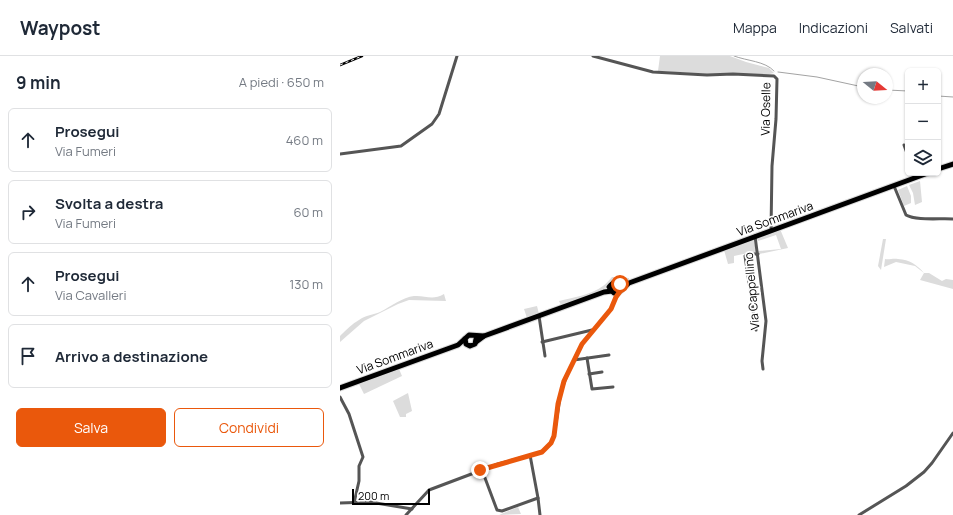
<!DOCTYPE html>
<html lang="it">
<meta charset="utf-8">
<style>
body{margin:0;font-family:Manrope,sans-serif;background:#f2f2f3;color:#1f2937}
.controls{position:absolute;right:12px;top:12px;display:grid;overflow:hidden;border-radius:6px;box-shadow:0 1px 3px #0004}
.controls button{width:36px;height:36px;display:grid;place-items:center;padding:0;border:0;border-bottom:1px solid #e0e1e3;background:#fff;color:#1f2937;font:20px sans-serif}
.compass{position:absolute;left:517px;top:12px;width:36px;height:36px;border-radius:50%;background:#fff;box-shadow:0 1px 3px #0004;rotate:108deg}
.scale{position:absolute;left:12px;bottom:10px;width:78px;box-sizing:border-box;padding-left:4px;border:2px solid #000;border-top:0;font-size:11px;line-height:14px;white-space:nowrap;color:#000;-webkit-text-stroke:3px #fff;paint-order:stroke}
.stop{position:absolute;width:12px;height:12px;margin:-9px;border:3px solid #ea580c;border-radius:50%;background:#fff}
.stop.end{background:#ea580c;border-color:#fff;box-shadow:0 1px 4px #0008}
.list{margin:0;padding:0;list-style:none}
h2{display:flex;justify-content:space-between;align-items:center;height:52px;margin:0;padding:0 16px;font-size:17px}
h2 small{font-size:13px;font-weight:400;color:#747a83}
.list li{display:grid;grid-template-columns:26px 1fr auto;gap:12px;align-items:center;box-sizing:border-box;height:64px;margin:0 8px 8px;padding:0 8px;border:1px solid #e0e1e3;border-radius:6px}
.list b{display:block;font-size:15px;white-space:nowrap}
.list p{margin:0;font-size:13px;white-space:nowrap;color:#747a83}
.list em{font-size:13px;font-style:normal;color:#747a83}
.actions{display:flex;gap:8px;padding:12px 16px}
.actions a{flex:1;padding:9px 0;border:1px solid #ea580c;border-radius:6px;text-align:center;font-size:14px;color:#ea580c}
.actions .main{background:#ea580c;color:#fff}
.icon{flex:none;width:22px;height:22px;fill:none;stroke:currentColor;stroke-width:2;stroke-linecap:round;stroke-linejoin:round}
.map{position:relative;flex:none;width:613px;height:459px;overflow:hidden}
header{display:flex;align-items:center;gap:24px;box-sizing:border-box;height:56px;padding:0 20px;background:#fff;border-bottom:1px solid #e0e1e3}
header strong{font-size:19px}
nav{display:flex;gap:22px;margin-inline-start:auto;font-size:14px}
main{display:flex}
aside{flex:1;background:#fff}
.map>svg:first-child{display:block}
.green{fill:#dcdcdc}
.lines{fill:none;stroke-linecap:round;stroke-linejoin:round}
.stream{stroke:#a3a3a3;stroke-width:1}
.primary-casing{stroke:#dbdbdb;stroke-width:7}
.minor{stroke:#555;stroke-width:3}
.primary{stroke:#000;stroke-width:5}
.rail-casing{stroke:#000;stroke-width:2.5}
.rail{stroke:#fff;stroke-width:1;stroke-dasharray:3;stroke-linecap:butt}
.route{stroke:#ea580c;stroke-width:5}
.labels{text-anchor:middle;stroke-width:3.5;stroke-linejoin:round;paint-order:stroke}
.street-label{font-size:12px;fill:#000;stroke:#fff}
</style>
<header>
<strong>Waypost</strong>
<nav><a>Mappa</a><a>Indicazioni</a><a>Salvati</a></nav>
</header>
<main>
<aside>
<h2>9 min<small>A piedi · 650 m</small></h2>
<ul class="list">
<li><svg class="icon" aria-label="ahead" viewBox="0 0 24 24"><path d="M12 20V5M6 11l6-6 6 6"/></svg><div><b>Prosegui</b><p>Via Fumeri</p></div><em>460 m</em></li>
<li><svg class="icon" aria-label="right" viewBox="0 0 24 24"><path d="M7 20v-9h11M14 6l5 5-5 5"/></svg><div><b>Svolta a destra</b><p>Via Fumeri</p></div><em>60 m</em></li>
<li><svg class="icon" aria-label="ahead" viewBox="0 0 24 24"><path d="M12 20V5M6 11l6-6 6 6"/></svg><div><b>Prosegui</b><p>Via Cavalleri</p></div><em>130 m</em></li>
<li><svg class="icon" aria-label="arrive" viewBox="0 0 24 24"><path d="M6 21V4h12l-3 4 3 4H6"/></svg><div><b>Arrivo a destinazione</b></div></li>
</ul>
<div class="actions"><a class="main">Salva</a><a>Condividi</a></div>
</aside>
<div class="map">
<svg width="613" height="459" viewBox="0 0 613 459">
<rect width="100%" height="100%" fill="#fff"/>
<g class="green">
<path d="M320,0H390L406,6L429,12L434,17L425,19L366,18L318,15Z"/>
<path d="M580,125L582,146L575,149L573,137L569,129Z"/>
<path d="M567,130L571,140V147L564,150L558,134Z"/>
<path d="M440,173L448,192L419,198L418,195L441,193L436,179L418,185L417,182Z"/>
<path d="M414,183L416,197H408L394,200V207L388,208L384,194Z"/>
<path d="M543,183H546L541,214L538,210Z"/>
<path d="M545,203C549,204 553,202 558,203C570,204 576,208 584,217H589L602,225L606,223L613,224V233L580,224L584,217L575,210L556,206L544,211Z"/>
<path d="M272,221L289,222V224H276L261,235L221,249L219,245C232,242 253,238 263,230C266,228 269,224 272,221Z"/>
<path d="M104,238L106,245L69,244L58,248L24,265L0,286V280C6,274 12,268 19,264C26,259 33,259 40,256C50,251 63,241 74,240C85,239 92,245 104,238Z"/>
<path d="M197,250L199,258L187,262L184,253Z"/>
<path d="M59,313L62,320L24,338L19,328Z"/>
<path d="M68,337L72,355L66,358V361H60L53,345Z"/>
<path d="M178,451L181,458L159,459Z"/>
</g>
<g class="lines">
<g class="stream">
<path d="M394,0C407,5 425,5 434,15"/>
<path d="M438,16L477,21L523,31"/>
<path d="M547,34L568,35"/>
<path d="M598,40L613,41"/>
</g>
<g class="primary-casing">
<g id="primary">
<path d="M598,113L613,108"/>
<path d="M271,229V234L274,237H278L289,227L588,117"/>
<path d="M269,231L274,226H277L281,229L282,233"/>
<path d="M125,283L126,288L130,290L135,288L136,283"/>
<path d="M136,286L144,280L264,236L272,235"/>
<path d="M0,332L118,289L129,279L144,280"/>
</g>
</g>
<g class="minor">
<path d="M253,0L313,16L367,19L393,18L434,20L437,23L436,63L432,110L431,175"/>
<path d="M564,89L568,100"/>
<path d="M0,98L61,90L92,68L99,58L117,0"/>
<path d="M554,130L566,159C576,165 601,162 613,163"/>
<path d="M415,180L426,265L422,305L423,313"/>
<path d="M199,260L205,300"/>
<path d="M416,274L405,200L408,198H418"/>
<path d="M202,286L252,274"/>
<path d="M247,302L252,333L273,331"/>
<path d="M234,304L269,299"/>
<path d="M249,318L262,316"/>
<path d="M0,341L9,358L23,401L19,410V425L14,447"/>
<path d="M190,399L198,442L200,459"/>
<path d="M142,414L157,454L162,455L198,442"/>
<path d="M0,447L30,446L72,453"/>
<path d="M66,459L89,434L158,408L202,396L211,387L214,380L221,335L230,312L242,288L271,253L278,237"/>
<path d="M519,459L566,430L584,416L592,407L613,377"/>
</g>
<use href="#primary" class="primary"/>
<g class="rail-casing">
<path id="rail" d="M0,9L22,0"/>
</g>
<use href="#rail" class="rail"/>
</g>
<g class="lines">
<path class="route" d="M140,414L202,396L211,387L214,380L218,348L224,325L242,288L271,253L276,241L281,234L282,231L280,228"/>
</g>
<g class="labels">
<g class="street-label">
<text transform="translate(426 53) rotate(-89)" y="4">Via Oselle</text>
<text transform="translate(435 163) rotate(-20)" y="4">Via Sommariva</text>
<text transform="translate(412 235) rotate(-95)" y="4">Via Cappellino</text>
<text transform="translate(55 301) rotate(-20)" y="4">Via Sommariva</text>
</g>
</g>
</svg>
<div class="controls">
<button>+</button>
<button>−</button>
<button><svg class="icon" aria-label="layers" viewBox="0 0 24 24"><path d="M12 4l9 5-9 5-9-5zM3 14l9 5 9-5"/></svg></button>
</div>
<svg class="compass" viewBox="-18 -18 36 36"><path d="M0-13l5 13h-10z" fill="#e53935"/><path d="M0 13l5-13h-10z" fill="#747a83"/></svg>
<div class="scale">200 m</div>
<div class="stop" style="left:280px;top:228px"></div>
<div class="stop end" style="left:140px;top:414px"></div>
</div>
</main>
